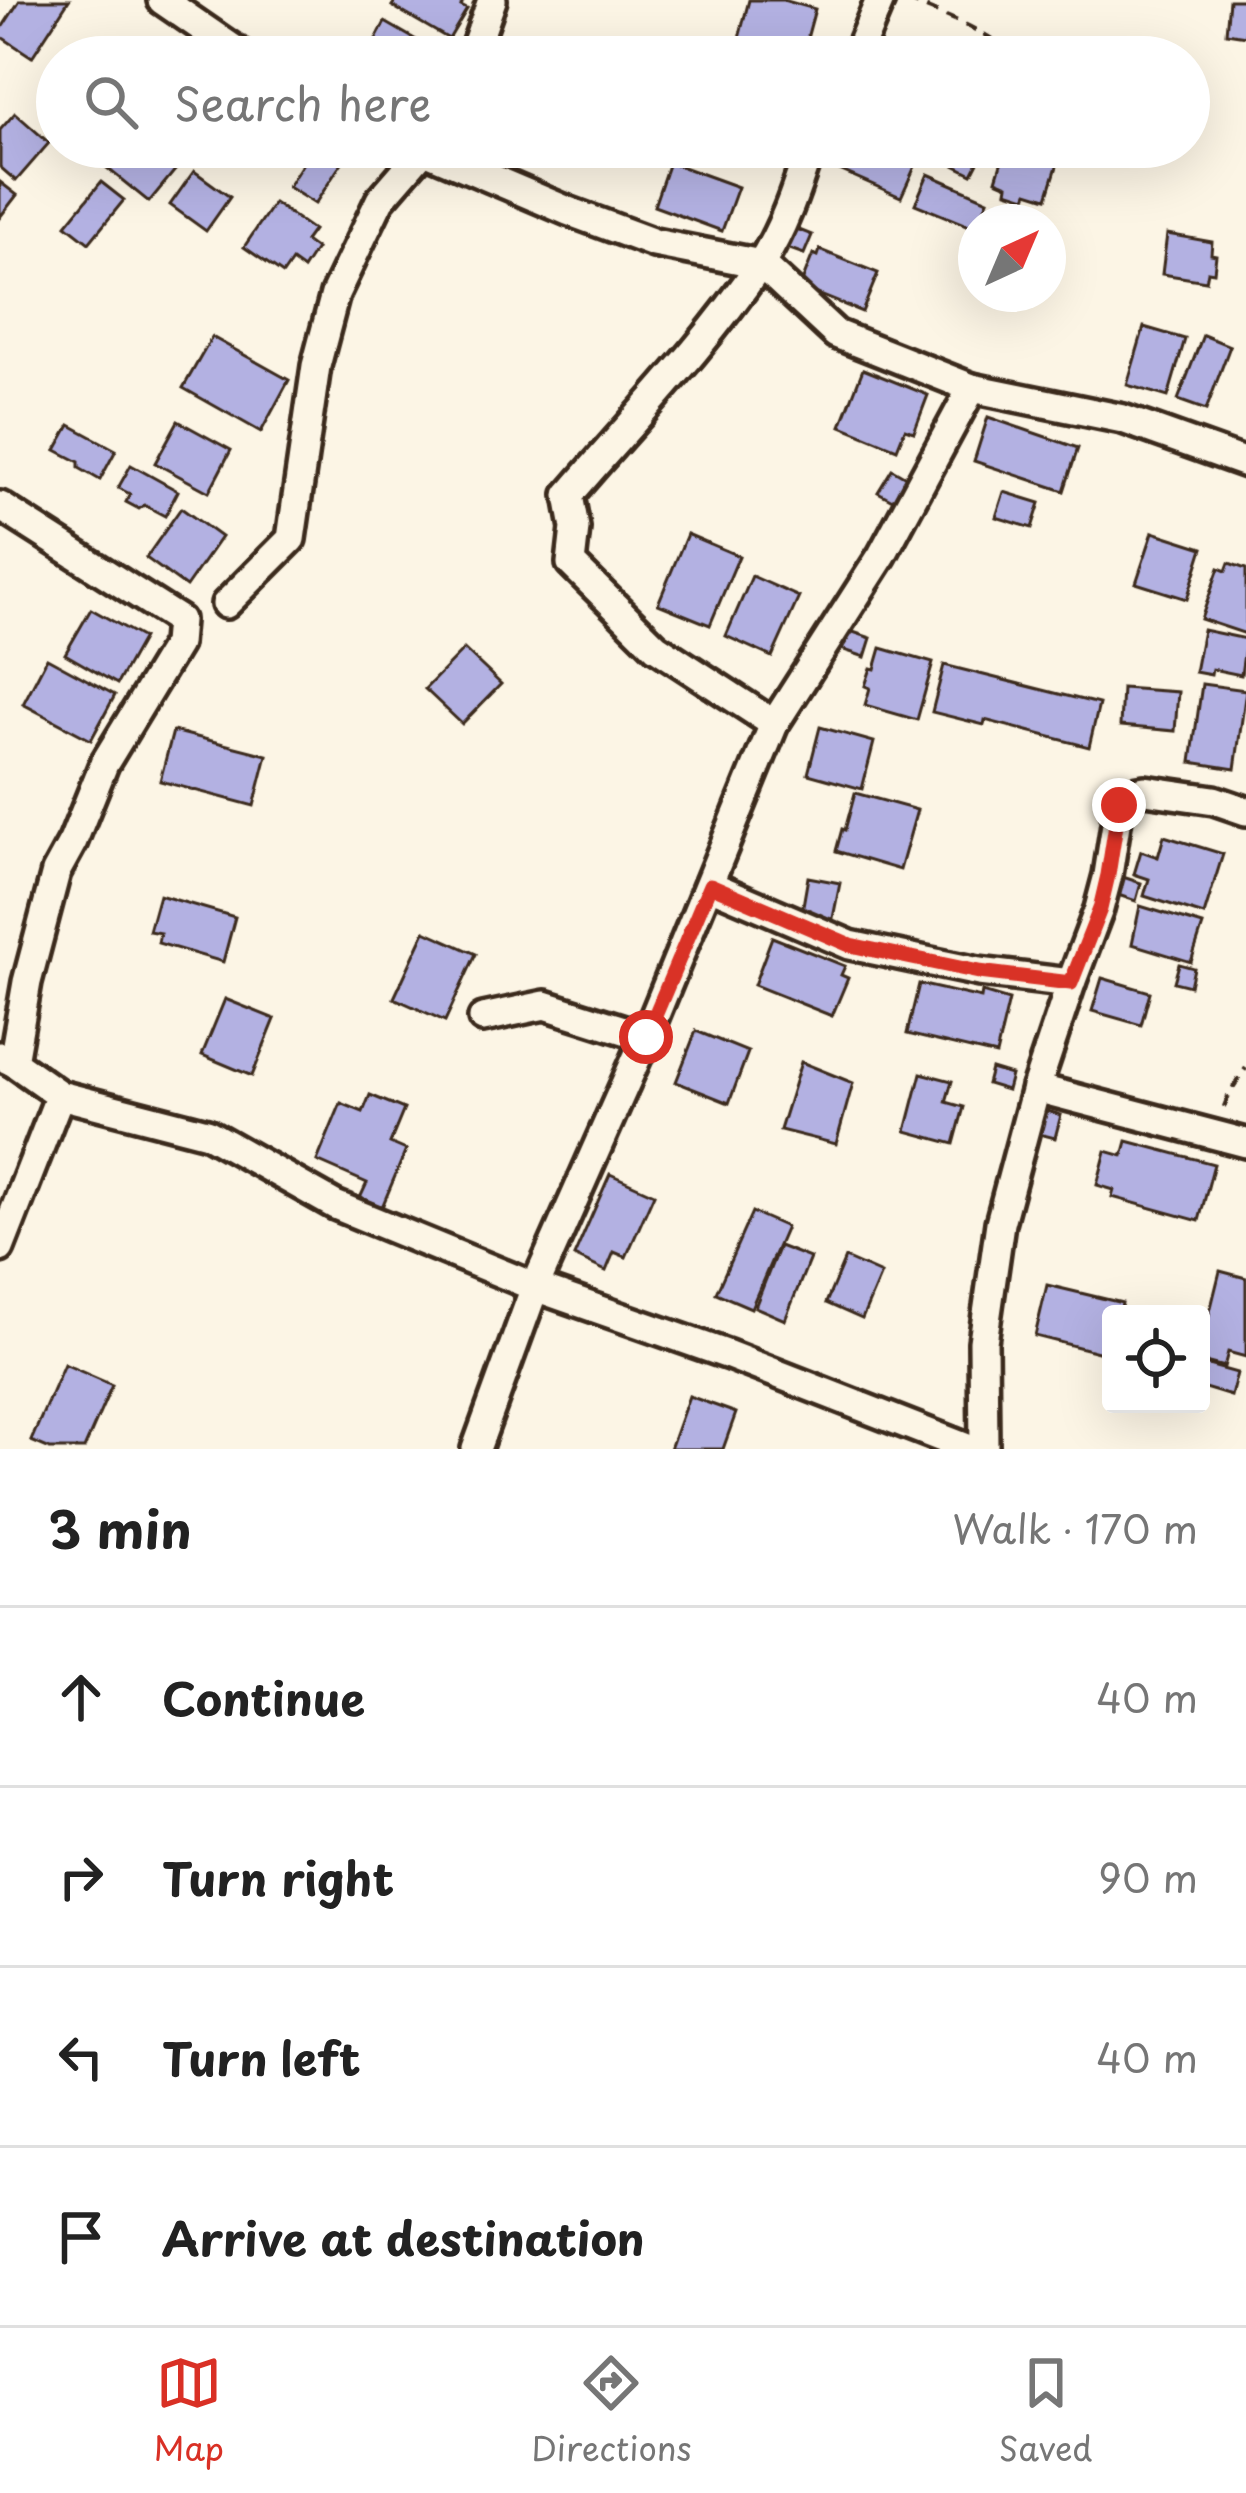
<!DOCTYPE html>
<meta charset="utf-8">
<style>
body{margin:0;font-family:"Playpen Sans",sans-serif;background:#f6f6f6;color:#222}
.controls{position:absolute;right:36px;bottom:36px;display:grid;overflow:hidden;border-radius:12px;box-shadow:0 12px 48px #0002}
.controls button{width:108px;height:108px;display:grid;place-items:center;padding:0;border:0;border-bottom:3px solid #e0e0e0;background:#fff;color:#222;font:60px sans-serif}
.compass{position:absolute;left:958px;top:204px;width:108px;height:108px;border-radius:50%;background:#fff;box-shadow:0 12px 48px #0002;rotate:44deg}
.stop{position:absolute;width:36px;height:36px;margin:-27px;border:9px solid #d93025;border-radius:50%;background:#fff}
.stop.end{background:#d93025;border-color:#fff;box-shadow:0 3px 12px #0008}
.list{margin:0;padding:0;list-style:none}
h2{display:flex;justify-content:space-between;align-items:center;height:156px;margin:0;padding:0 48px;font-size:51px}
h2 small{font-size:39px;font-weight:400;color:#767676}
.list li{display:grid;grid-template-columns:78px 1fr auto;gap:36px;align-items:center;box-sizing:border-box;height:180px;padding:0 48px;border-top:3px solid #e0e0e0}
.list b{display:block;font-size:45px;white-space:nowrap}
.list em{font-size:39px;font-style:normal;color:#767676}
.icon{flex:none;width:66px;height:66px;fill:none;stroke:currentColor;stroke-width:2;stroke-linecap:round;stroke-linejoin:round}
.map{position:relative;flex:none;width:1246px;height:1449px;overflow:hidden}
.search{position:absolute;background:#fff;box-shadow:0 12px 48px #0002;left:36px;right:36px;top:36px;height:132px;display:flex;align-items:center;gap:30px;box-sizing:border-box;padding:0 42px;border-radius:66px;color:#767676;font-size:45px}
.sheet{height:876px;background:#fff}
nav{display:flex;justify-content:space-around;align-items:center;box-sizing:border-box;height:168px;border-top:3px solid #e0e0e0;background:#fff;font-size:33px;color:#767676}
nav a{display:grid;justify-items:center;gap:6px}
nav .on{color:#d93025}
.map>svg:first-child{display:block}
.building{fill:#b3b1e2;stroke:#3b2a1e;stroke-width:3}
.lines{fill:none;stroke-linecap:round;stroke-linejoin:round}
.minor-casing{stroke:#3b2a1e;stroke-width:36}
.path{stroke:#3b2a1e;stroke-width:4.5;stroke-dasharray:12 9;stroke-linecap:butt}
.minor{stroke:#fcf5e5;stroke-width:27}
.route{stroke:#d93025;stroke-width:15}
</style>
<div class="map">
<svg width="1246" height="1449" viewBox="0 0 1246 1449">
<rect width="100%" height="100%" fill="#fcf5e5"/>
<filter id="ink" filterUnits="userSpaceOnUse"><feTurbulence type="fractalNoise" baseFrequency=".00833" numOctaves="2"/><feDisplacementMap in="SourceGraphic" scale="24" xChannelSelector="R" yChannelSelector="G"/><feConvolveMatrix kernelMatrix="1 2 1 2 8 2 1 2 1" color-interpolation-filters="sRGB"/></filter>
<g filter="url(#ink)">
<g class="building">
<path d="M20,0H69L32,57L0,36V31Z"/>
<path d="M396,0H464L461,6L467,9L449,39L392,6Z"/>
<path d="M749,0H783L815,9L802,57H793L738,42Z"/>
<path d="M1229,0H1246V36L1226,33Z"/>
<path d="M385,22L446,57H374L379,48L373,45Z"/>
<path d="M15,113L49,143L16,181L0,167V130Z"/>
<path d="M123,147H160L181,163L149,202L107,168Z"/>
<path d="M313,147H322L343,161L315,204L288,187Z"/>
<path d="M653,147H694L690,159Z"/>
<path d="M844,147H883L917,162L901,197L835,168Z"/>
<path d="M926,147H986L972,174L924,150Z"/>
<path d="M1006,147H1063L1047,198L1028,192L1026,197L1007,191L1008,185L996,180Z"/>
<path d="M669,162L738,187L722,231L654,206Z"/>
<path d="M194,171L230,197L206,231L170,205Z"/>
<path d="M928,174L988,200L979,222H976V229L915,204Z"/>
<path d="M0,182L17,195L0,217Z"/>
<path d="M101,182L124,200L89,243L66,225Z"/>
<path d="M274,203L313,230L305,241L316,249L303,269L292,261L283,274L244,247Z"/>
<path d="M794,228L812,235L804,254L787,248Z"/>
<path d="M1167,234L1212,242L1211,254L1216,255L1214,272L1208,271L1206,281L1162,274Z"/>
<path d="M820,250L878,273L862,312L800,287L813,254L818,256Z"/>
<path d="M1144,327L1185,339L1168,397L1127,385Z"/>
<path d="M1203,335L1230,346L1206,410L1178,400Z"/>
<path d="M212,337L289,380L261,432L183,388Z"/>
<path d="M863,369L928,395L914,432L905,429L897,449L841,426Z"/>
<path d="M988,417L1078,448L1064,491L974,461Z"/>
<path d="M178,421L231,450L209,492L155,463Z"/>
<path d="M70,425L116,450L100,480L79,468V462L56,450Z"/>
<path d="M131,465L178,491L165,516L144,505L139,509L126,502L130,494L118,488Z"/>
<path d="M892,469L911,480L898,503L878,492Z"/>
<path d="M1004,492L1040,503L1032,528L996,517Z"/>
<path d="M181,508L221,537L186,587L146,558Z"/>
<path d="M1153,532L1203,548L1187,599L1136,583Z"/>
<path d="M687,534L739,556L710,625L658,604Z"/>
<path d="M1229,563L1246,569V634L1201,619L1219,568L1226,571Z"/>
<path d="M752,576L799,597L772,657L726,636Z"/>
<path d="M91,609L143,638L117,684L65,654Z"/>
<path d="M847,630L871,638L865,657L841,649Z"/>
<path d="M1203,630L1246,639L1241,675L1212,669L1211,675L1195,672Z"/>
<path d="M881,648L933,663L917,720L865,705L870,688L865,686L871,668L875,669Z"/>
<path d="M464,649L501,684L462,724L425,689Z"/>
<path d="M47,658L115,695L91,740L23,704Z"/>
<path d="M944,665L1099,704L1089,747L985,720L984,725L932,712Z"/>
<path d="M1202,684L1246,690L1235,769L1191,762Z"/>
<path d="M1122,688L1178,692L1175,731L1120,726Z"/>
<path d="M820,727L874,742L862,789L808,774Z"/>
<path d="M173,731L267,755L254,806L160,781Z"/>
<path d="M855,793L917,810L900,870L836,851L842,829L845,830Z"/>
<path d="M1164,836L1223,854L1204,915L1144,896L1149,879L1134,874L1141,851L1158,857Z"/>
<path d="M1114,874L1141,883L1136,901L1109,892Z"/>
<path d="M808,877L840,883L832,923L801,917Z"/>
<path d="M159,895L235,917L223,962L158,943L160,933L149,931Z"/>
<path d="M1140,906L1203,925L1191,962L1132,944Z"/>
<path d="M425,931L476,954L445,1021L394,998Z"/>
<path d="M772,937L845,966L841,975L848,978L832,1016L754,985Z"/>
<path d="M1179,964L1194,968L1190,986L1174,982Z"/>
<path d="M1102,978L1150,992L1141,1025L1092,1011Z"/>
<path d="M919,984L981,998L982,992L1009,1000L996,1055L907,1034Z"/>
<path d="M225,999L275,1019L252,1076L202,1055Z"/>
<path d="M696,1031L748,1052L729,1103L676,1082Z"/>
<path d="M801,1062L853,1083L836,1144L780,1130Z"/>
<path d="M991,1069L1011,1075L1007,1090L987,1084Z"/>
<path d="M921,1073L952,1081L946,1102L964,1107L954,1144L906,1131Z"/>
<path d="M370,1095L404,1109L390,1143L406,1150L382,1207L360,1198L367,1183L317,1161L341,1103L363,1112Z"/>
<path d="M1041,1109L1061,1115L1055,1138L1035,1133Z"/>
<path d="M1127,1141L1214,1164L1199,1221L1112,1197L1114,1190L1097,1185L1106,1151L1123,1156Z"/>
<path d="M610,1174L654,1194L626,1257L614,1252L606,1271L574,1256Z"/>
<path d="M752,1212L786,1227L751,1308L716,1293Z"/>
<path d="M779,1246L810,1258L785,1320L755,1307Z"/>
<path d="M845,1258L881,1274L862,1319L826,1303Z"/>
<path d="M1220,1271L1246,1278V1357L1228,1352L1224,1367L1201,1361V1348Z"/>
<path d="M1047,1285L1122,1303L1120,1314H1111L1110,1355L1035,1336Z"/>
<path d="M1201,1363L1237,1373L1231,1396L1201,1387Z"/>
<path d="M64,1364L112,1385L84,1449H50L31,1441Z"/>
<path d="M689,1396L736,1413L723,1449H670Z"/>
</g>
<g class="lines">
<g class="minor-casing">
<g id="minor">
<path d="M162,0L245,57"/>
<path d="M472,57L492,0"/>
<path d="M856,57L880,0"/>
<path d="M418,147L568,211L654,243L761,264L836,334L972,388L1123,419L1246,463"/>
<path d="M0,506L179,620L177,644L104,764L73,841L56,872L27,982L13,1062"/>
<path d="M226,604L291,539L316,366L335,294L380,200L426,147"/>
<path d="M774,724L656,647L571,563L575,528L569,495C633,420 703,348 759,266C783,231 797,187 810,147"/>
<path d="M710,885L850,945L979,972L1071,983"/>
<path d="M483,1018L545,1005L646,1037"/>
<path d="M0,1056L13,1062L60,1095L0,1248"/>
<path d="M1036,1088L1246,1143"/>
<path d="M60,1095L207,1133L335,1205L535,1287L729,1355L970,1449"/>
<path d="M476,1449L535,1287L646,1037L774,724L882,555L972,388"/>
<path d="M984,1449L983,1342L1000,1223L1036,1088L1071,983L1099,909L1108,875L1119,805L1129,793L1145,790L1214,800L1246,811"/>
</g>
</g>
<g class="path">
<path d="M907,0C943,15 988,31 1016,57"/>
<path d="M1224,1107L1230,1092L1246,1068"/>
</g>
<use href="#minor" class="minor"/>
</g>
</g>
<g class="lines" filter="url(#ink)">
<path class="route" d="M646,1037L710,885L850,945L979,972L1071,983L1100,909L1108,875L1119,805"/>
</g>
</svg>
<div class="controls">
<button><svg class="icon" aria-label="locate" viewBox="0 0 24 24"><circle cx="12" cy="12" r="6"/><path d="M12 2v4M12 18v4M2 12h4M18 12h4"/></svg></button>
</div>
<svg class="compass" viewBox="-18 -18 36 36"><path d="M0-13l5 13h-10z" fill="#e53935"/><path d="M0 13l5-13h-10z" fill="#767676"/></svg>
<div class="stop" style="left:646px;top:1037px"></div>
<div class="stop end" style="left:1119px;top:805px"></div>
<div class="search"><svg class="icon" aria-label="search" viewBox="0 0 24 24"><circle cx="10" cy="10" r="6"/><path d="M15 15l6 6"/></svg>Search here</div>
</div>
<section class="sheet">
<h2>3 min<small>Walk · 170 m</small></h2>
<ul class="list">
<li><svg class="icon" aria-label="ahead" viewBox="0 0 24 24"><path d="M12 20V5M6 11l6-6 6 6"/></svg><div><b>Continue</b></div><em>40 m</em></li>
<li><svg class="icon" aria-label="right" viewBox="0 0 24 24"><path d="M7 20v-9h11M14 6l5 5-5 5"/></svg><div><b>Turn right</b></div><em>90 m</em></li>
<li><svg class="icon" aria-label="left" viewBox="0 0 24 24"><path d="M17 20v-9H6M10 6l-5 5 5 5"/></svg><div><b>Turn left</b></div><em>40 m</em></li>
<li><svg class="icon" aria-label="arrive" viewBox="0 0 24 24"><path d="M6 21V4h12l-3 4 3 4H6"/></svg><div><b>Arrive at destination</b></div></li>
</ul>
</section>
<nav>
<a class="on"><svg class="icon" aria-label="map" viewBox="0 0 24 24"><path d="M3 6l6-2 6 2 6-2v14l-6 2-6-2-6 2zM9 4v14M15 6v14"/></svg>Map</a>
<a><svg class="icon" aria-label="directions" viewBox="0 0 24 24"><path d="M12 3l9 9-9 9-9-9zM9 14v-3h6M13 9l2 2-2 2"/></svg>Directions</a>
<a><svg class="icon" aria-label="saved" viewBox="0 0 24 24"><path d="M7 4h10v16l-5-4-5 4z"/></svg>Saved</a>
</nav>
